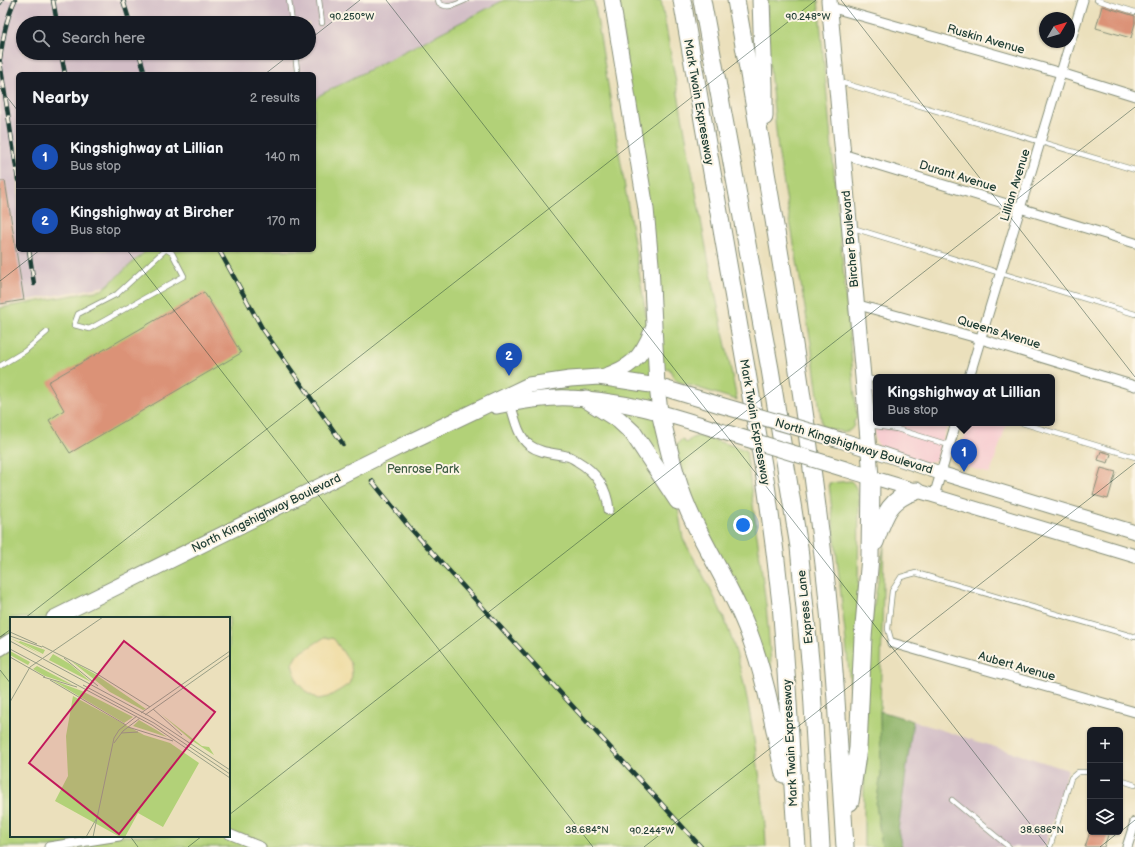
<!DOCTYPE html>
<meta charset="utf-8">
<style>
body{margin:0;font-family:"Balsamiq Sans",sans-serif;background:#242831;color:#f1f3f6}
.controls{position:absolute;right:12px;bottom:12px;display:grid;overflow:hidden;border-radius:6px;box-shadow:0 1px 3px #0004}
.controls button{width:36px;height:36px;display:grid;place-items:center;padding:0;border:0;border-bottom:1px solid #363941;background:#171b24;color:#f1f3f6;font:20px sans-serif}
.compass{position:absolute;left:1039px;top:12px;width:36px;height:36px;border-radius:50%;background:#171b24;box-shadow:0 1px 3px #0004;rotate:52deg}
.you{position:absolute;left:743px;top:525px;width:14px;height:14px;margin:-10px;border:3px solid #fff;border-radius:50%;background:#1a73e8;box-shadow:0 0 0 6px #1a73e833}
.badge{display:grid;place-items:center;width:26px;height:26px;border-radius:50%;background:#c8321e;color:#fff;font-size:13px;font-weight:700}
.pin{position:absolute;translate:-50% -33px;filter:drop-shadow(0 1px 2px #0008)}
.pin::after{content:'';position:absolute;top:21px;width:14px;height:12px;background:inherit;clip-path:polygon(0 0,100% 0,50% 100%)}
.popup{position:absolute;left:873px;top:374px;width:182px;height:52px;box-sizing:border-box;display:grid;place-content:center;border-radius:6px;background:#171b24;filter:drop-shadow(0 1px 3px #0005);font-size:13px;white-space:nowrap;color:#9ea1a6}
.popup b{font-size:15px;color:#f1f3f6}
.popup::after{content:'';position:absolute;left:50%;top:100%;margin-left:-8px;border:8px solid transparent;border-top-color:#171b24}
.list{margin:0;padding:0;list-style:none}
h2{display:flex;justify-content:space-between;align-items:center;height:52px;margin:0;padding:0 16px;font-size:17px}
h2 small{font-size:13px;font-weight:400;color:#9ea1a6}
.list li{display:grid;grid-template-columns:26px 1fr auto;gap:12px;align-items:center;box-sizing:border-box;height:64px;padding:0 16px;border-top:1px solid #363941}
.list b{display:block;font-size:15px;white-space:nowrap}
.list p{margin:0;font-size:13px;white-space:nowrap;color:#9ea1a6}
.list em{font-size:13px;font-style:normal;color:#9ea1a6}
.icon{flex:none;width:22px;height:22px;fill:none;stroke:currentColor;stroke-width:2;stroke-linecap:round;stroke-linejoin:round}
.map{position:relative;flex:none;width:1135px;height:847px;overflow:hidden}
.search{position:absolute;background:#171b24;box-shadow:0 1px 3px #0004;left:16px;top:16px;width:300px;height:44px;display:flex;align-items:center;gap:10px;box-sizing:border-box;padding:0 14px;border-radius:22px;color:#9ea1a6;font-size:15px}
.panel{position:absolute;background:#171b24;box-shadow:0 1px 3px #0004;left:16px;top:72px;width:300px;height:180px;border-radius:6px}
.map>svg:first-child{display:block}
.built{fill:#f7cfd2}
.industrial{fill:#d2bdc6;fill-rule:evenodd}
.green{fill:#b2d178;stroke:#688756;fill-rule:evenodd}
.forest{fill:#8db368;stroke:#56784e}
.sand{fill:#eeda9e;stroke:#868c69}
.building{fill:#db9277}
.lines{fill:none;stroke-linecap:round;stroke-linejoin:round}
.service-casing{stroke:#858e78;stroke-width:6}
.minor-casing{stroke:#858e78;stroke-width:11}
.secondary-casing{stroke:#858e78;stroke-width:15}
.primary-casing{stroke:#858e78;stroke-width:17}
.motorway-casing{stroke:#858e78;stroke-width:19}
.service{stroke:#fff;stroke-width:4.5}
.minor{stroke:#fff;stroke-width:9}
.secondary{stroke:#fff;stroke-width:13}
.primary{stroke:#fff;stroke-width:15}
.motorway{stroke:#fff;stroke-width:17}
.rail-casing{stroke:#1f3d34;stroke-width:4.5}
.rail{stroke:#fcf5e5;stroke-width:3;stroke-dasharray:9;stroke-linecap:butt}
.primary-bridge-casing{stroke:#858e78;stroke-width:17;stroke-linecap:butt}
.primary-bridge{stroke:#fff;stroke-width:15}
.ticks{fill:none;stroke:#1f3d34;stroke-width:1;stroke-opacity:0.45}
.labels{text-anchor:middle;stroke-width:4;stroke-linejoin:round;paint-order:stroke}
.street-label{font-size:12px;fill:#1f3d34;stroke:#fcf5e5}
.park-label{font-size:12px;fill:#3c5b42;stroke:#fcf5e5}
.inset-road{fill:none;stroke:#999f86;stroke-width:1}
.view{fill:#c2185b;fill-opacity:0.15;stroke:#c2185b;stroke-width:2}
.inset-edge{fill:none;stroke:#1f3d34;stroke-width:2}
.ticks-label{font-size:10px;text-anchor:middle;fill:#1f3d34;stroke:#fcf5e5;stroke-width:4;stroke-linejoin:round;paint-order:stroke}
</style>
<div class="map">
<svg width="1135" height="847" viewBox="0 0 1135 847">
<rect width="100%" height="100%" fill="#fcf5e5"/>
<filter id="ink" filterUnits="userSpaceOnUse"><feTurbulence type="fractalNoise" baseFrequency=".025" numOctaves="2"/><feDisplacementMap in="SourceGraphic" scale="8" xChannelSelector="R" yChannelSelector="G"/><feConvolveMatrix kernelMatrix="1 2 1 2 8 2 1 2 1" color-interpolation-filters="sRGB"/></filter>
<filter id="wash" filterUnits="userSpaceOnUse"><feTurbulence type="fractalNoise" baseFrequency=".012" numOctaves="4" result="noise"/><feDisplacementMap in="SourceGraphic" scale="16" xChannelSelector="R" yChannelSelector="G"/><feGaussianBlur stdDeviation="0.9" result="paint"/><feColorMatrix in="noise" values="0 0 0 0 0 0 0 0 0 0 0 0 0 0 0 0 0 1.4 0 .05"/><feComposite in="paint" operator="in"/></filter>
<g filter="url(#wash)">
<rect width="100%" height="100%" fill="#ebe0bc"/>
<g class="built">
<path d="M870,382L876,384V423H948L936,460L926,463L881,448L875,440Z"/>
<path d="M969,423H1007L990,474L962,465L958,459Z"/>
</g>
<g class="industrial">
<path d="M0,0H504L320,95L314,101V74H18V250H146L106,286L0,305ZM23,23H309V53H23Z"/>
<path d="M913,721L1068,770L1045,847H902L898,831Z"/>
</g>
<g class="green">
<path d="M504,0H594L683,539C700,569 717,599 729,631C743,670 750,712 756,753C761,784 765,815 766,847H0V308L102,290L147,250H314V101L320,95ZM11,618H229V836H11Z"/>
<path d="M619,0H661L707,253L737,400L679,382L674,378L669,368L663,369Z"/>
<path d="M767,0H818L857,418L854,421C854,439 832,429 822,426L811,343L778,150L768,50Z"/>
<path d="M699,436L707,438L746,450L766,605L773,687L691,500L676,449L678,443L682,439L686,443L692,438Z"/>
<path d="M851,481C856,486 858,492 859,499L857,664L852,705L846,642L829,483Z"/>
<path d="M884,544L880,711L881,775L876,804L882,847H864V720L870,630Z"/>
</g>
<path class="forest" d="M880,711L913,721L898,831L902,847H882L876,804L881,775Z"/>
<path class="sand" d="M325,637L334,639L351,664L352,676L349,684L340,690L328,697L318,699L307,693L297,682L292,664L297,655Z"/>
<g id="blocks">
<g class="building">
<path d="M1102,6L1135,16V23L1131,38L1096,28Z"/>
<path d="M0,181H5L24,300L0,304Z"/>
<path d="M204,292L241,353L70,453L49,420L64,410L48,382Z"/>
<path d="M1101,451L1111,454L1108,463L1098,460Z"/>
<path d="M1101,468L1116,472L1108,499L1093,495Z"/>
<path d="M1090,832H1109L1104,847H1085Z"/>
</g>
</g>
</g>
<g filter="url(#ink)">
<use href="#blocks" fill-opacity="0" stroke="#858e78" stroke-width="1"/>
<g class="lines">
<g class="service-casing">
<g id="service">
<path d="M289,0L292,23"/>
<path d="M319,0L322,23"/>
<path d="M438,0L439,3C448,10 456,4 466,0"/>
<path d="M1097,0L1135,12"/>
<path d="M295,53L297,70"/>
<path d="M840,82L1135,170"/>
<path d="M853,228L1135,314"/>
<path d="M165,250L117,294L78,314L74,325L89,329L184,276L172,253L167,250"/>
<path d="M0,366L25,351L47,332"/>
<path d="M866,378L876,380"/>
<path d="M896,423L897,429"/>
<path d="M1022,423L1135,457"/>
<path d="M868,425L897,429L949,445"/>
<path d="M892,643L888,629L892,591L901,577L916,573L1135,637"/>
<path d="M1120,780L1135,785"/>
<path d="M952,800L1009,847"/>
<path d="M1050,847L1071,778L1078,772H1090"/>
</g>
</g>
<g class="minor-casing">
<g id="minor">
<path d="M830,7L1061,73L1135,96"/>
<path d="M842,154L1135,243"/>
<path d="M855,304L981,339L1135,386"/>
<path d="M969,377L1083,0"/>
<path d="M510,404C515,417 517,435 529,445C540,453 553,453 566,456C570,456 574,459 577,461C596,472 607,489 609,510"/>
<path d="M934,496L956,423"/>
<path d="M892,643L1135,712"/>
<path d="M229,834L261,847"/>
<path d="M49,847L119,836"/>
<path d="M1127,847L1135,822"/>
</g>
</g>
<g class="secondary-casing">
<g id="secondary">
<path d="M869,449L940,473L1135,532"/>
<path d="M871,477L1135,556"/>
</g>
</g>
<g class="primary-casing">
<g id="primary">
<path d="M612,0L646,209L651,264L657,386L660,412"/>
<path d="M829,0L863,377L871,477L845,469"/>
<path d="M602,377C630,368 641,359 652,331"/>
<path d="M496,406C520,402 545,397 569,398C623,399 673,416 724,432"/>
<path d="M840,440L869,449"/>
<path d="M403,445L529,385L570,379L599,377L657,386L720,405"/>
<path d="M54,618L302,495"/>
<path d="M0,648L11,641"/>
</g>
</g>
<g class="motorway-casing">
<g id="motorway">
<path d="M682,0L763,465C770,511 776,557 781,604C788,685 791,766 797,847"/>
<path d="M702,0L770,369L799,547L811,671L821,847"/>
<path d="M736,0C769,187 802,375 824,564C835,658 839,753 845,847"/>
<path d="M761,0L764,86V117"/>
<path d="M586,399L619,420L633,433L678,501"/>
<path d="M660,412C669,450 677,489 695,524C713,561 735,595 749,633C766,678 774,727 784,774"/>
<path d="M875,542C884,517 888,499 916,491"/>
<path d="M850,802L858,748L863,637L870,557L871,477"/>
</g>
</g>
<use href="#service" class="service"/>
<use href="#minor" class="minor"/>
<use href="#secondary" class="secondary"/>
<use href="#primary" class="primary"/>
<use href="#motorway" class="motorway"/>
<g class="rail-casing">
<g id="rail">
<path d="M53,0L57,23"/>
<path d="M123,0L130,23"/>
<path d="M0,3L2,0"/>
<path d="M61,53L65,74"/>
<path d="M139,53L145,74"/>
<path d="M0,59C3,38 6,19 15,0"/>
<path d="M0,62L18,180"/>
<path d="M29,250L34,284"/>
<path d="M219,250L262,328L343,444"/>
<path d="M372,481L411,529L701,847"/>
</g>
</g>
<use href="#rail" class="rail"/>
<g class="primary-bridge-casing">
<g id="primary-bridge">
<path d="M720,405L840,440"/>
<path d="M724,432L845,469"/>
<path d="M302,495L403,445"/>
</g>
</g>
<use href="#primary-bridge" class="primary-bridge"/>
</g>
</g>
<path class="ticks" d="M386,0L1048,847M841,0L1135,377M309,40L360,0M265,74L292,53M0,88L18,111M127,250L593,847M0,281L40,250M25,618L816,0M0,637L11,629M0,670L11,684M229,815L1135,107M1120,832L1135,820M130,836L138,847M188,847L202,836M644,847L1135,463M1100,847L1119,832"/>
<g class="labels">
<g class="street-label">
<text transform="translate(986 39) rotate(16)" y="4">Ruskin Avenue</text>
<text transform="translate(699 102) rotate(80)" y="4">Mark Twain Expressway</text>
<text transform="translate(958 176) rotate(17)" y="4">Durant Avenue</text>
<text transform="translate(1015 185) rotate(-73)" y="4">Lillian Avenue</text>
<text transform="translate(850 239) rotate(-95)" y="4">Bircher Boulevard</text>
<text transform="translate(999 332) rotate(17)" y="4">Queens Avenue</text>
<text transform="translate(755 422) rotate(80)" y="4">Mark Twain Expressway</text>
<text transform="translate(854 446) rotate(17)" y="4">North Kingshighway Boulevard</text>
<text transform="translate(266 513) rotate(-26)" y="4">North Kingshighway Boulevard</text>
<text transform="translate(805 607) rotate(-96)" y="4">Express Lane</text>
<text transform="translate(1017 666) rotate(16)" y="4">Aubert Avenue</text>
<text transform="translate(790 743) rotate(-93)" y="4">Mark Twain Expressway</text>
</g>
<g class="park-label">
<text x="423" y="473">Penrose Park</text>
</g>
</g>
<g transform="translate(10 617)">
<rect width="220" height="220" fill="#ebe0bc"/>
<path d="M0,21L9,25L10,24L35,33L33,37L10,25L32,38ZM0,34L20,45L18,48L0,38ZM43,37L60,47L81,65L39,43ZM61,44L85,57L136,92L133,93L100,75ZM27,49L63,68L35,59L23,52ZM42,63L72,74L123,100L114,106ZM63,79L134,118L160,126L189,146L153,210L128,196L115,220H110L45,184L58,159L56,119ZM151,97L192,129L199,130L204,138L181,123ZM129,103L148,114L157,120L123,109Z" fill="#b2d178"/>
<path class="inset-road" d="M0,15L27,27M0,19L32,30M0,24L139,99L220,153M32,29L84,55L140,90M0,32L142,108L220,161M0,40L35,60M54,41L88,69M33,60L67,70M40,63L116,108M73,68L144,106L220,157M0,85L20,50L93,0M143,92L172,118M131,96L220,34M135,98L220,38M118,110L163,124M111,116L128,115M104,126L113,114L130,101M76,220L88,199M83,220L104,121L109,113L127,99"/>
<path class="view" d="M114,24L205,95L109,217L19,146Z"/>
<rect width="220" height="220" class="inset-edge"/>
</g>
<g class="ticks-label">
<text x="352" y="20">90.250°W</text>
<text x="808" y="20">90.248°W</text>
<text x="587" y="833">38.684°N</text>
<text x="1042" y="833">38.686°N</text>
<text x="652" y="834">90.244°W</text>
</g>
</svg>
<div class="controls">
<button>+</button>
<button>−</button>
<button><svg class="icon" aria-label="layers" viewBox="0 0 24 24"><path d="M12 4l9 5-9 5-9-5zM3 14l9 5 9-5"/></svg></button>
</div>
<svg class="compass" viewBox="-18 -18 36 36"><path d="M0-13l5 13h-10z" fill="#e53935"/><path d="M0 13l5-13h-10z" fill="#9ea1a6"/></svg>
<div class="you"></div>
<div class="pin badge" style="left:964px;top:472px;background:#1a4fb4">1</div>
<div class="popup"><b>Kingshighway at Lillian</b>Bus stop</div>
<div class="pin badge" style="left:509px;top:376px;background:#1a4fb4">2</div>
<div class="search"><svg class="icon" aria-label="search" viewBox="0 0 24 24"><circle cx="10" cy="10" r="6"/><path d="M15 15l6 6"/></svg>Search here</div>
<section class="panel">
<h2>Nearby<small>2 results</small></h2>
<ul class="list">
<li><span class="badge" style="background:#1a4fb4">1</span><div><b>Kingshighway at Lillian</b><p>Bus stop</p></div><em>140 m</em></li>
<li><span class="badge" style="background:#1a4fb4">2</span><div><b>Kingshighway at Bircher</b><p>Bus stop</p></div><em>170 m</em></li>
</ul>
</section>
</div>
